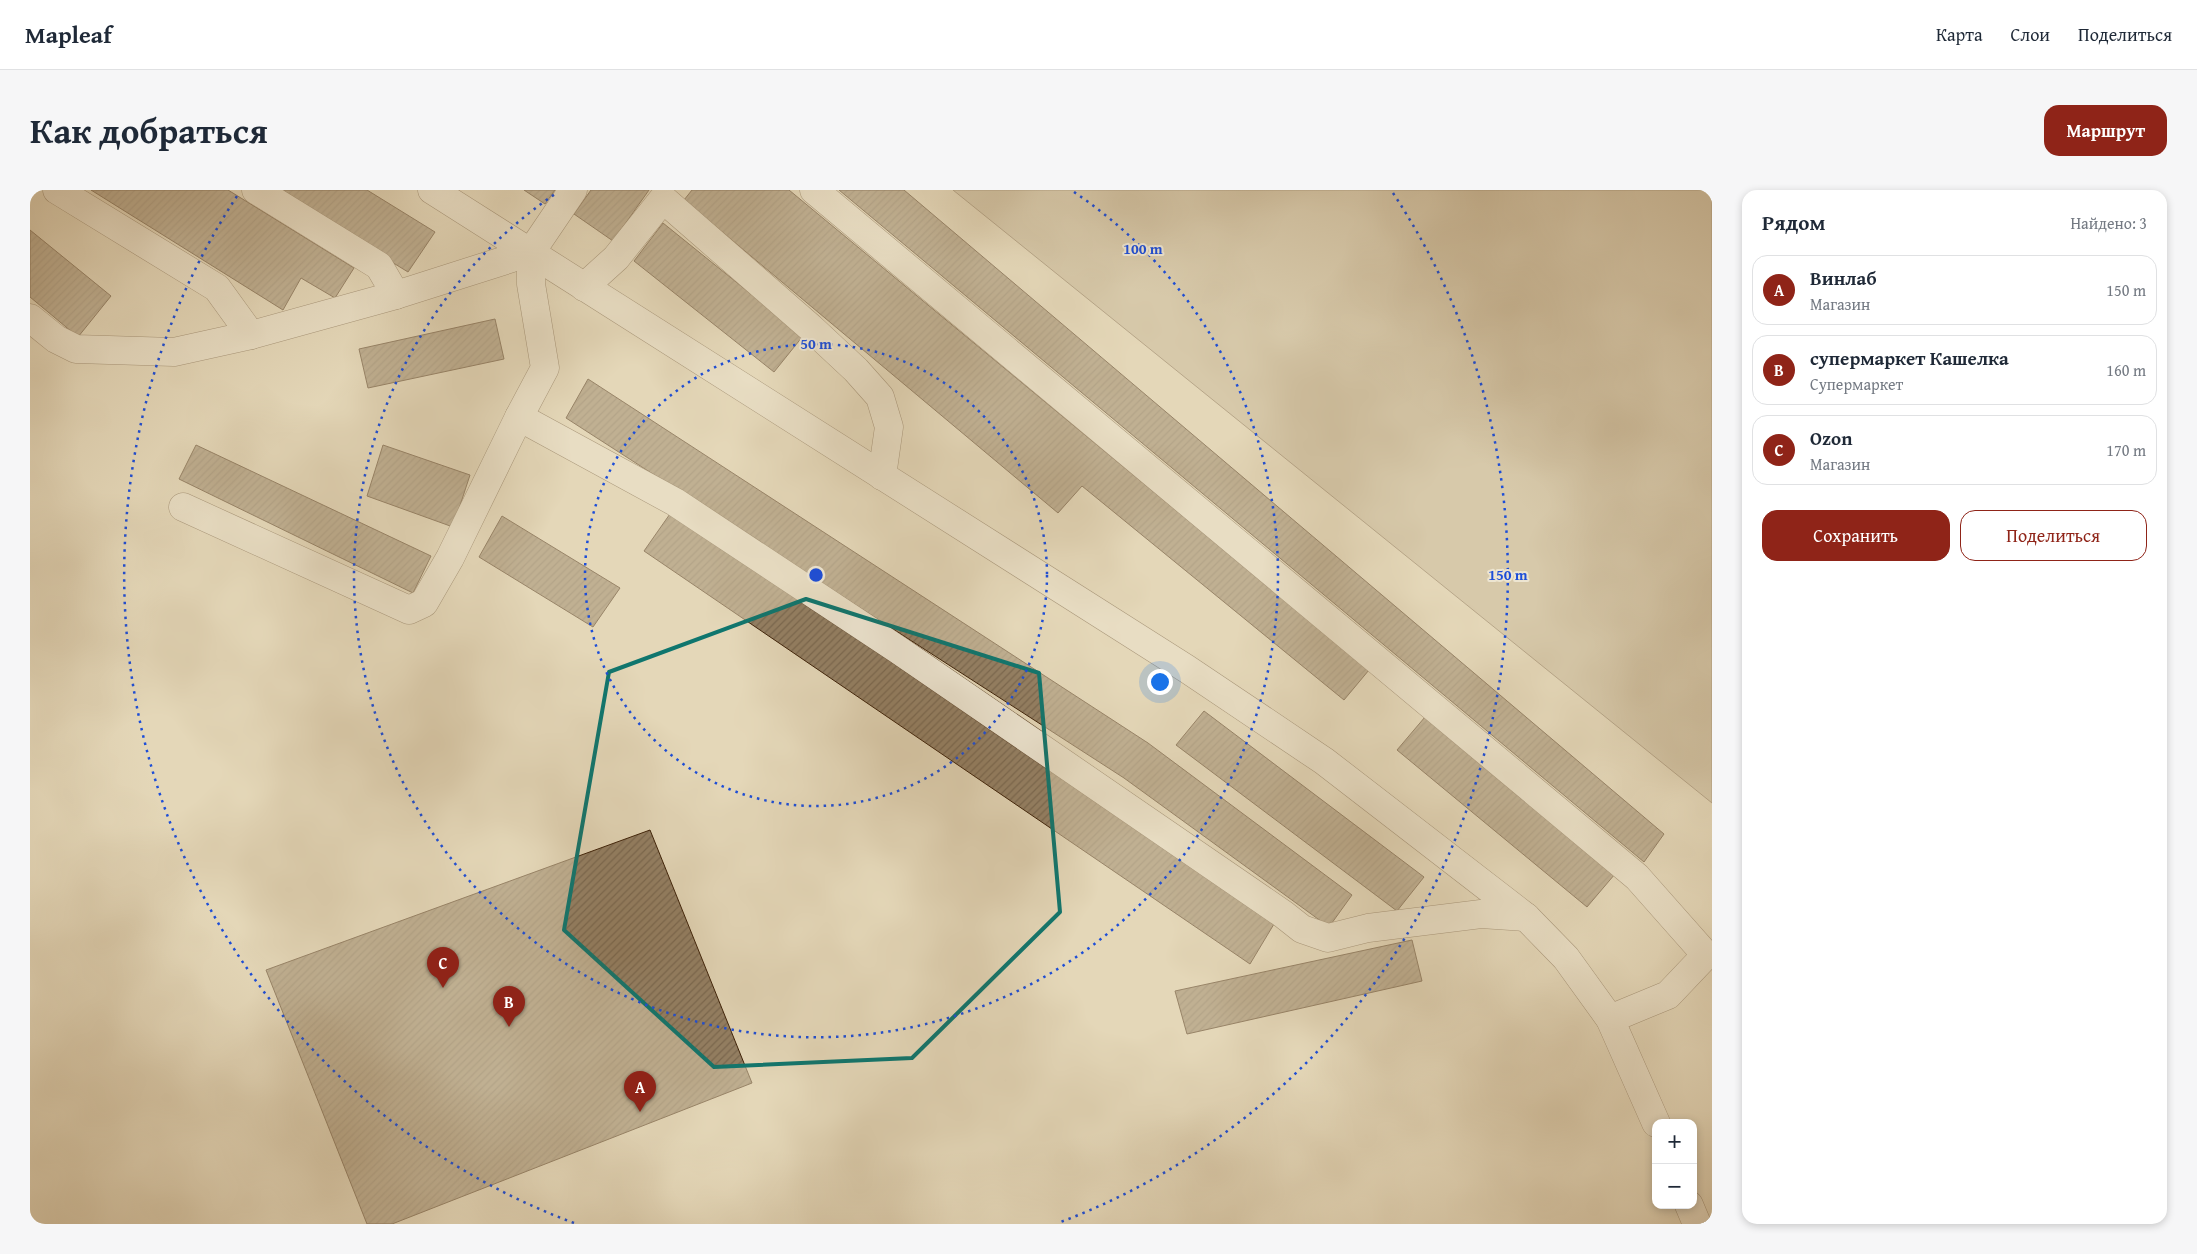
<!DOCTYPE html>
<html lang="ru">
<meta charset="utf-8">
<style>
body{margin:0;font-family:"Gentium Book Plus",serif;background:#f6f6f7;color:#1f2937}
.controls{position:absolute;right:15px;bottom:15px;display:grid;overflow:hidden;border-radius:10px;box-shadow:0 2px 8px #0003}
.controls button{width:45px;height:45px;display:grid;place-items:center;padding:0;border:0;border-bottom:1px solid #e0e1e3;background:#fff;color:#1f2937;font:25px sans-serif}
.you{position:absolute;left:1129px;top:491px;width:18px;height:18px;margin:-12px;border:4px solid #fff;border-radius:50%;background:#1a73e8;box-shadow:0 0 0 8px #1a73e833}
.badge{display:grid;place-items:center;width:32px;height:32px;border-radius:50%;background:#8f2418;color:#fff;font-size:16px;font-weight:700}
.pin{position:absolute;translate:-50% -41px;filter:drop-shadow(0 1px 2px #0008)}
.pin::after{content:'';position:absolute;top:26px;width:18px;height:15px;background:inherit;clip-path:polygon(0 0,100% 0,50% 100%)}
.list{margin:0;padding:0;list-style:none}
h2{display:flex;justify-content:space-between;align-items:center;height:65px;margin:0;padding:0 20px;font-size:21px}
h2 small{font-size:16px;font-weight:400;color:#747a83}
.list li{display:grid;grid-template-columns:32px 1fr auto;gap:15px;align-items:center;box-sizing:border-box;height:70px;margin:0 10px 10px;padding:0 10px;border:1px solid #e0e1e3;border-radius:15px}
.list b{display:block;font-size:19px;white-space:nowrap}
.list p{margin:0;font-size:16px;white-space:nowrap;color:#747a83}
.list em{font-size:16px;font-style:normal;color:#747a83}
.actions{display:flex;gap:10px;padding:15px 20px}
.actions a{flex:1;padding:11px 0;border:1px solid #8f2418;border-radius:15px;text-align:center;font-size:18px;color:#8f2418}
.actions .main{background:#8f2418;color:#fff}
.map{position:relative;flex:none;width:1682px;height:1034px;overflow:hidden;border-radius:15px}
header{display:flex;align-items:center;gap:30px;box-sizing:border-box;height:70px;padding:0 25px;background:#fff;border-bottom:1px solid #e0e1e3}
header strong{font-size:24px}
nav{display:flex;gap:28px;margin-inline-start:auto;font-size:18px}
.intro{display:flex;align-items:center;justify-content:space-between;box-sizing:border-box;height:120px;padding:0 30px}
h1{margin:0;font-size:35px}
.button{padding:12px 22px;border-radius:15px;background:#8f2418;color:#fff;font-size:18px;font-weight:700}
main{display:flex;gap:30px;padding:0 30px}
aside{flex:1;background:#fff;border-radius:15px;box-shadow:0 2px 8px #0003}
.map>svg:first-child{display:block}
.green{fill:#c8b89a;stroke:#826c51}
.building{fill:url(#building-hatch);stroke:#3d2108}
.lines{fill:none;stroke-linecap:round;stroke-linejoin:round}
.minor-casing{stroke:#674e34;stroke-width:29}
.minor{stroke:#ede5d1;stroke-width:28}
.marked{fill:none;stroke:#0f766e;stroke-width:4;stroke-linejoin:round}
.ring{fill:none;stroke:#1d4ed8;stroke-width:2.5;stroke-dasharray:2.5 5}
.centre{fill:#1d4ed8;stroke:#ede5d1;stroke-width:2.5}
.ring-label{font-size:15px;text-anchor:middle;font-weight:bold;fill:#1d4ed8;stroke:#ede5d1;stroke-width:4;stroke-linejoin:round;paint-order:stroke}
</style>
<header>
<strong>Mapleaf</strong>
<nav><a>Карта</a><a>Слои</a><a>Поделиться</a></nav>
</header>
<div class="intro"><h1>Как добраться</h1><a class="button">Маршрут</a></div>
<main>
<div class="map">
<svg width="1682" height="1034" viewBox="0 0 1682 1034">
<defs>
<pattern id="building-hatch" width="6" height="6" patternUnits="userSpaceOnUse" patternTransform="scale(1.25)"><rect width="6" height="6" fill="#948064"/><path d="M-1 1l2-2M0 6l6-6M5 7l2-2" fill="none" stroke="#7a6850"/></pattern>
</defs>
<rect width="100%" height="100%" fill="#e4d7b8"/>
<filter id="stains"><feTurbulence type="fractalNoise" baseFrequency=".004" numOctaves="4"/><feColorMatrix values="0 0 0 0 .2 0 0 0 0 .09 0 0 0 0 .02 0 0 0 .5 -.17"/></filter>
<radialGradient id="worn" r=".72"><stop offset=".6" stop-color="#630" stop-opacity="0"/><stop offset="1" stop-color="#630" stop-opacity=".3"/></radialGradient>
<path class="green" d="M923,0H1682V613Z"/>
<g class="building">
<path d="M61,0H198L324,78L305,108L271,88L253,120Z"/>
<path d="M245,0H337L405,42L378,82Z"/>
<path d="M494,0H525L515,14Z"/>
<path d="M561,0H619L583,51L544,24Z"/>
<path d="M662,0H759L1339,480L1314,510L1052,296L1028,323L654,10Z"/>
<path d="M809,0H874L1634,644L1614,672Z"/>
<path d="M633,33L773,146L744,182L604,71Z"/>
<path d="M0,40L81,106L48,147L0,107Z"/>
<path d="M465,129L474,169L338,198L329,159Z"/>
<path d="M558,189L1118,553L1322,705L1299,737L1094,588L536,228Z"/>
<path d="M166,255L401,366L383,403L149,289Z"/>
<path d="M353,255L440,285L423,337L337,306Z"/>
<path d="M642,321L1244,734L1220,774L614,361Z"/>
<path d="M472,326L590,398L563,437L449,367Z"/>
<path d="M1174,521L1394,687L1367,721L1146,555Z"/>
<path d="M1395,527L1585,684L1557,717L1367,560Z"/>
<path d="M620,640L722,893L362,1034H337L236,780Z"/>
<path d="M1382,750L1392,791L1157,844L1145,801Z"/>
</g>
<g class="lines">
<g class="minor-casing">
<g id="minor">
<path d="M27,0L187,98L221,145"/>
<path d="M226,0L349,76L366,105"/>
<path d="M402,0L1157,479L1294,571L1496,727L1536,768L1580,829L1626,933"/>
<path d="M784,0L1607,687L1676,765L1638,805L1580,829"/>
<path d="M501,62L543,0"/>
<path d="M554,97L586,68L633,9L781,138L826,180L850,207L859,237L852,286"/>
<path d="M0,128L26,149L46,159L144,162L221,145L366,105L501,62V94L515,178L489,227L420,368L394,413L379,420L153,317"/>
<path d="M489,227L645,312L867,459L1253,724L1272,739L1298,748L1338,738L1451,724L1496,727"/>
<path d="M1659,1015L1667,1034"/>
</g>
</g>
<use href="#minor" class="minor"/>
</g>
<path d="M0 0H1682V1034H0ZM776,409L1009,483L1030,722L882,868L684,877L534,740L579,482Z" fill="#e4d7b8" fill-opacity=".55" fill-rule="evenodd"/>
<path class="marked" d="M776,409L1009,483L1030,722L882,868L684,877L534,740L579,482Z"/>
<g class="ring">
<circle cx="786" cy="385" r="231"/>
<path d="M1044 2A462 462 0 1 1 528 2"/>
<path d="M544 1033A692 692 0 0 1 209 3M1363 3A692 692 0 0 1 1028 1033"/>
</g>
<circle cx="786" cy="385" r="8" class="centre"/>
<g class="ring-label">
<text x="1113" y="64">100 m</text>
<text x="786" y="159">50 m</text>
<text x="1478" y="390">150 m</text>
</g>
<rect width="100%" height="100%" filter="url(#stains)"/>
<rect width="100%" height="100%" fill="url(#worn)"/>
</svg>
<div class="controls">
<button>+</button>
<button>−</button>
</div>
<div class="you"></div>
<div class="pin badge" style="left:610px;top:922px">A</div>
<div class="pin badge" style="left:479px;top:837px">B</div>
<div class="pin badge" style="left:413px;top:798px">C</div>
</div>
<aside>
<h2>Рядом<small>Найдено: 3</small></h2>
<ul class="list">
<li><span class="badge">A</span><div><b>Винлаб</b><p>Магазин</p></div><em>150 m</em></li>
<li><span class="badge">B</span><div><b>супермаркет Кашелка</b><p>Супермаркет</p></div><em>160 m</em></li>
<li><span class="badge">C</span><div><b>Ozon</b><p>Магазин</p></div><em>170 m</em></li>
</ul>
<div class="actions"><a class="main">Сохранить</a><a>Поделиться</a></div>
</aside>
</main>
